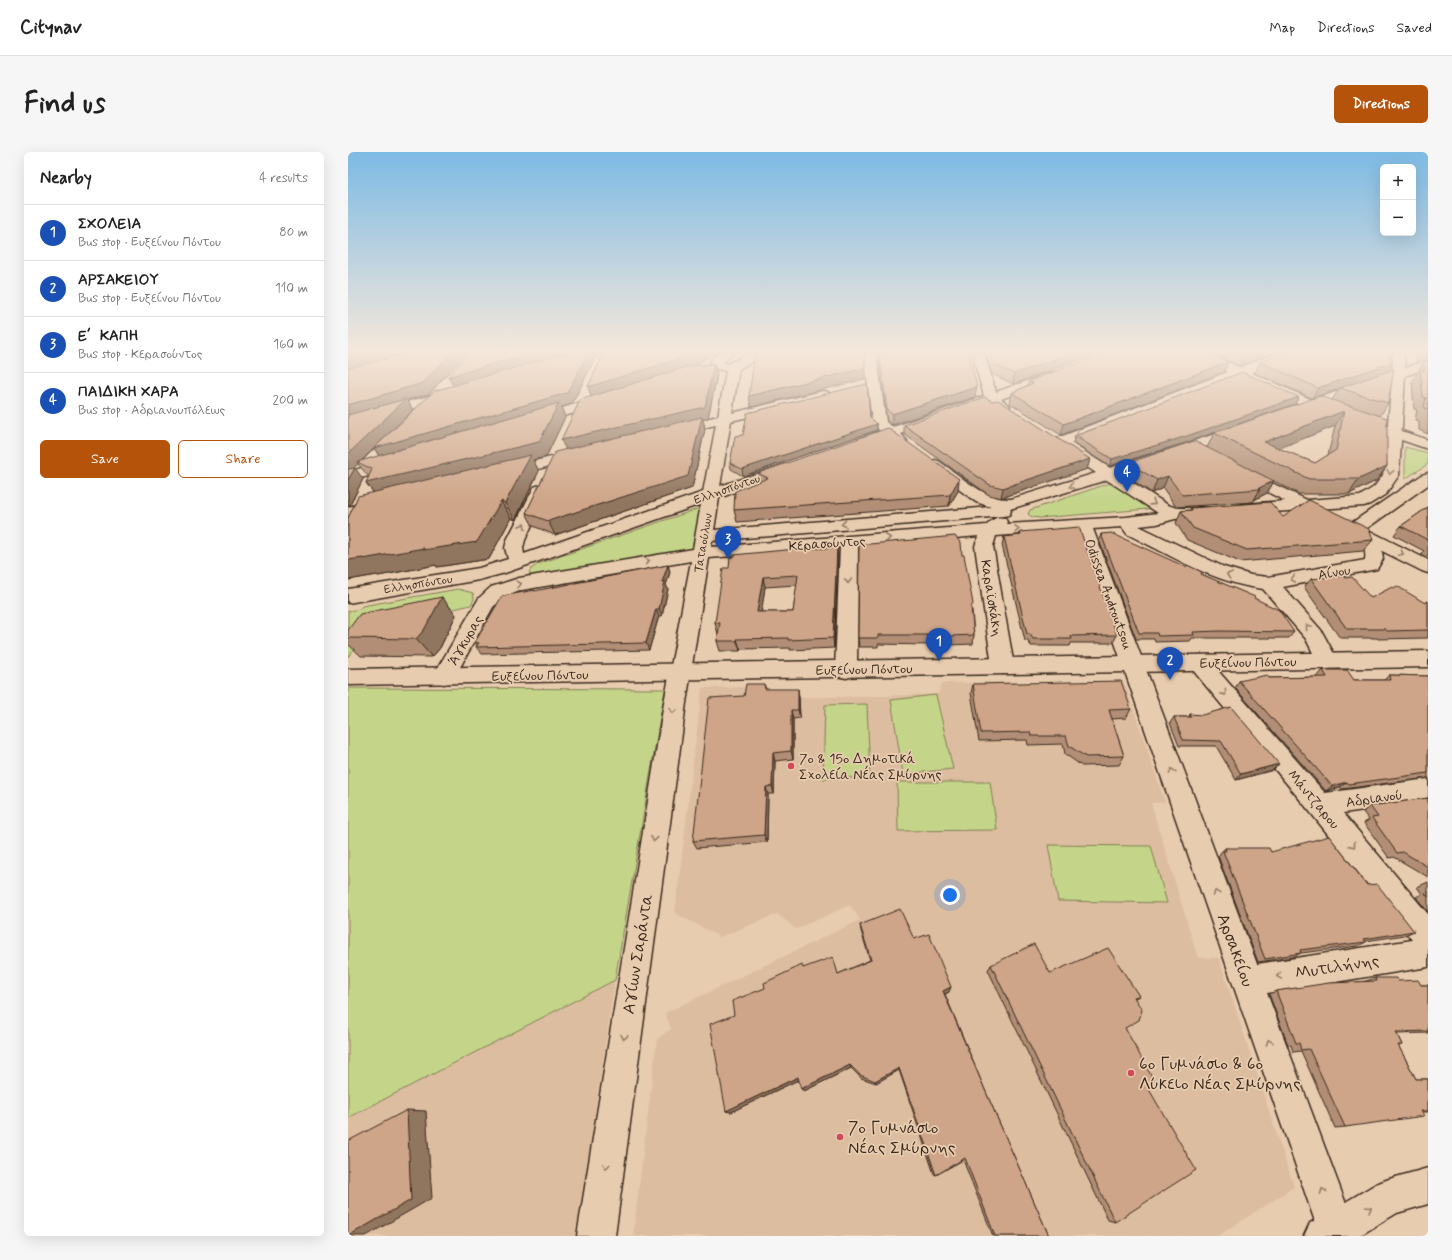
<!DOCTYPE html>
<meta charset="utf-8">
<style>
body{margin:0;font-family:Mynerve,sans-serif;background:#f6f6f6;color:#222}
.controls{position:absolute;right:12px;top:12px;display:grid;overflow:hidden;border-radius:6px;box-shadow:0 4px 16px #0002}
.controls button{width:36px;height:36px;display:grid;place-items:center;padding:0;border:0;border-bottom:1px solid #e0e0e0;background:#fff;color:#222;font:20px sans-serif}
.you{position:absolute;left:602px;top:743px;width:14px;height:14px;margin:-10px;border:3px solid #fff;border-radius:50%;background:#1a73e8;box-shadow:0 0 0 6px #1a73e833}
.badge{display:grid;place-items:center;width:26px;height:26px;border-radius:50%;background:#b45309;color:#fff;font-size:13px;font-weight:700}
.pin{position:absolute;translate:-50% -33px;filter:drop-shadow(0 1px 2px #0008)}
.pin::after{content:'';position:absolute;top:21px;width:14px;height:12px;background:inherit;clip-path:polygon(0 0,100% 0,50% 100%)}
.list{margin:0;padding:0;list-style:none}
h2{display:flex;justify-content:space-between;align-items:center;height:52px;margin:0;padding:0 16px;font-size:17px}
h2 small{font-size:13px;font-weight:400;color:#767676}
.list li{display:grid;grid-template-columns:26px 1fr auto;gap:12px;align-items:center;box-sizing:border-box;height:56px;padding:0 16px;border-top:1px solid #e0e0e0}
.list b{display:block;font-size:15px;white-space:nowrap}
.list p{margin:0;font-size:13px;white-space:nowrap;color:#767676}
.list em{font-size:13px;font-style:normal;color:#767676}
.actions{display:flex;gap:8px;padding:12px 16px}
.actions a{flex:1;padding:9px 0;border:1px solid #b45309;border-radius:6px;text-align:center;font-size:14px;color:#b45309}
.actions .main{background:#b45309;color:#fff}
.map{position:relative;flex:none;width:1080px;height:1084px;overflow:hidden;border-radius:6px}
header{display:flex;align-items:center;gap:24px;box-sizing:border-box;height:56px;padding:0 20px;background:#fff;border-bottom:1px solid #e0e0e0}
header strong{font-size:19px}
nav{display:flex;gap:22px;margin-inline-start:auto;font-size:14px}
.intro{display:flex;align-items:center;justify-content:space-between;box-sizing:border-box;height:96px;padding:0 24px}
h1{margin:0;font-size:28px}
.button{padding:10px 18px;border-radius:6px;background:#b45309;color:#fff;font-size:14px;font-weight:700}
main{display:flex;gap:24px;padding:0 24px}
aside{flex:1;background:#fff;border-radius:6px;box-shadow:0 4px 16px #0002}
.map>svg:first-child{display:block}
.built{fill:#ddbda0}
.green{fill:#c4d489;stroke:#807f54}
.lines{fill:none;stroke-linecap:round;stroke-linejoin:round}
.minor-casing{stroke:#3b2a1e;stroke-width:3}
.tertiary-casing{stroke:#3b2a1e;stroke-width:3}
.minor{fill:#e8ccaf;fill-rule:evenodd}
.tertiary{fill:#e8ccaf;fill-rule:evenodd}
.wall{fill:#b18e75;stroke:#3b2a1e;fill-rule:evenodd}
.shaded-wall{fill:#90745f;stroke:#3b2a1e}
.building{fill:#cea588;stroke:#3b2a1e;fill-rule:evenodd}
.oneway{stroke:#927b66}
.poi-dot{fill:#d1495b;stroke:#e8ccaf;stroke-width:1.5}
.labels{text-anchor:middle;stroke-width:3.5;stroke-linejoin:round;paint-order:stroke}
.far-street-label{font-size:12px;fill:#3b2a1e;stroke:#e8ccaf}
.street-label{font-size:14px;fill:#3b2a1e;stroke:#e8ccaf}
.poi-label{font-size:14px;fill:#3b2a1e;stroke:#e8ccaf;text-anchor:start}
.near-street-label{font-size:17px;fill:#3b2a1e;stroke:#e8ccaf}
.near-poi-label{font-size:17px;fill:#3b2a1e;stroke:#e8ccaf;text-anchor:start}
</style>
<header>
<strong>Citynav</strong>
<nav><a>Map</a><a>Directions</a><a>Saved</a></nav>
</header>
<div class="intro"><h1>Find us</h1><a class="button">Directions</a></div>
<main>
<aside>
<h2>Nearby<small>4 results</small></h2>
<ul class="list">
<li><span class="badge" style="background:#1a4fb4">1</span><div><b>ΣΧΟΛΕΙΑ</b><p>Bus stop · Ευξείνου Πόντου</p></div><em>80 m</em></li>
<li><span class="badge" style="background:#1a4fb4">2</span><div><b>ΑΡΣΑΚΕΙΟΥ</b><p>Bus stop · Ευξείνου Πόντου</p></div><em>110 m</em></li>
<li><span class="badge" style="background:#1a4fb4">3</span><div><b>Ε΄ ΚΑΠΗ</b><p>Bus stop · Κερασούντος</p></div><em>160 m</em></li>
<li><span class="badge" style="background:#1a4fb4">4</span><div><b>ΠΑΙΔΙΚΗ ΧΑΡΑ</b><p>Bus stop · Αδριανουπόλεως</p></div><em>200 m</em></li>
</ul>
<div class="actions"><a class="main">Save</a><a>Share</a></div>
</aside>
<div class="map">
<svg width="1080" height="1084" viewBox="0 0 1080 1084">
<rect width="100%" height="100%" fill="#e8ccaf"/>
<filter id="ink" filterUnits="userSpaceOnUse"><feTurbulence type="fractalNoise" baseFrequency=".025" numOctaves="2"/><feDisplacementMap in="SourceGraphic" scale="8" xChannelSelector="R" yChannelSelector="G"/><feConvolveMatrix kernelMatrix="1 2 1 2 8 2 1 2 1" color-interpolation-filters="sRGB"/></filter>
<g filter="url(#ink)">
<g class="built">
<path d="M776,529L817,650L803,651L850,806H871L946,1035L870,1084H285L309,887L323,877L317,861L512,768L502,753L448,777L429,762L372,785L327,761L354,536L396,535L400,540L420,546L535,544L590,542L594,531Z"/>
<path d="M267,828L229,1084H0V966Z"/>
</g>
<g class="green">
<path d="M1057,295L1080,301V312L1057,327Z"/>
<path d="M765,330L803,355L800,357L692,366L684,365L680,362L682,358Z"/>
<path d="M352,356L354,357L345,397L305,403L186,427L181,424L182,418L190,412Z"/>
<path d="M110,437L125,441L126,447L123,453L20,477L0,505V459L12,457L14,454Z"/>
<path d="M0,536L317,537L267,828L0,966Z"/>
<path d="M588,543L605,617L555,622L543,548Z"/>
<path d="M519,552L522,625L475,627L477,553Z"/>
<path d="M549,630H642L649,678L550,679Z"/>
<path d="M700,693L803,694L819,751L710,749Z"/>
</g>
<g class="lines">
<g class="minor-casing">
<g id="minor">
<path d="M239,198H259L257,201L218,212L214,211L212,208L214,205Z"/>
<path d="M375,198H389L375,210L379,212L391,207L402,198H415L405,209L391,217L384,261L475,239L480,240L482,243L480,246L383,269L372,334L438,312L443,314L446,317L443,320L371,346L366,378L643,355L628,350L582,316L579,313L582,310L587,308L592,310C613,324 638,349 663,347L748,321L707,293L705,290L707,287L937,198H955L953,201L723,291L762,316L886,276L891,275L896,276L898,279L896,282L773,323L820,353C835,360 851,353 867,356L869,360L867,364L827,367L809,372L791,374L876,415L903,423L920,425L1017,408C1019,394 1012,385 999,382L996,378L999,374L1074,323L1080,321V333L1018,377L1080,408V421L1074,419L1034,399L1035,407L1029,417L935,435L973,478L990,509L986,515L979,517L972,515L958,487L915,437C866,431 822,403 779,382L774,375L745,377L909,812L1064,788L963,661L844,517L840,511L844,505L851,503L858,505L977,641L1080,627V649L995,661L1080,762V815L919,841L1010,1084H972L728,378L648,384L645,394L666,514L662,520L655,522L648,520L644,514L627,394L631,384L510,394L509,518L506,524L498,526L490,524L487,518L492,395L361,406L338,551L267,1084H229L316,551L343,409L174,438L157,445L145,455L104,530L96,532L88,530L85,524L131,446L143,435L171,426L345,397L353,352L157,421L131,428L0,451V437L131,416L160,407L157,396L159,388L186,335L192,333L198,335L200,338L177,388L175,396L176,402L355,340L368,273L328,282L323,281L321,278L323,275L370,264L378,219L369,217L362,212L365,205ZM759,328L810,361L778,365L658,372L659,370L657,366C648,364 645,367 639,373L363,395L364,389L655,364L661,363L663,359L662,357Z"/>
<path d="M516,198H528L538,270L545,275L636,244L623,198H635L648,240L704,220H712L714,223L712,226L653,247L662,254L660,257H650L641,251L553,282L559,289L557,292C549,294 546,291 540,286L516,294L511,293L509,290L511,287L532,279L524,271Z"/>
<path d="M1044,198H1056L1057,216L1080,208V216L1057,224L1051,323L1038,342L1022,352L1016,354L896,362L890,361L888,357L890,353L896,352L937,349L890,325L887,322L890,319L895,317L959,348L1012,344L1026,335L1035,323L1044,229L958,260H948L946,257L948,254L1045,220Z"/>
<path d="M105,237L110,238L112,241L110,244L0,275V267Z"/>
<path d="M257,243L262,244L264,247L262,250L187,273L182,272L180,269L182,266Z"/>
<path d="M232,298L237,299L239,302L237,305L159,325L154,323L151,320L154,317Z"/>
<path d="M45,307L50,309L53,312L50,315L0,330V320Z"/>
<path d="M32,347L38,349L40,352L38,355L0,365V355Z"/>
</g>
</g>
<g class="tertiary-casing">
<g id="tertiary">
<path d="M835,198H852L969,250L1080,288V297L959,256L837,201Z"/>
<path d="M1080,499V515L0,533V517Z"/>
<path d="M1080,1016V1052L1049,1061L1011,1084H956L962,1071L1028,1032L1041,1027Z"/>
</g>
</g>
<use href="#minor" class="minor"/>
<use href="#tertiary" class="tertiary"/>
</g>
<g class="wall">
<path d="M0,198H121L81,242L59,248L65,258L13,310L31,304L26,296L248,204L224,252L213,255L217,265L198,305L185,308L191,319L167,368L163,366L141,407L89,415L88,413L30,424L29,423L0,428V366L25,340L18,331L21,325L10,312L6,316L15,327L2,353L0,354Z"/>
<path d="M257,198H370L346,213L366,212L369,223L360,266L355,267L357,277L344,336L207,383L185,374L178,361L218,298L243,244L240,235Z"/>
<path d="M529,198H626L627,203L626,213L623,212L627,245L544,273L539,269Z"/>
<path d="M636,198H758L665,232L644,222Z"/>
<path d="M857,198H932L892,214Z"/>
<path d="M1068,198H1080V207L1068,211Z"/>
<path d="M1080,208V282L1071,278V269L1067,268L1069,258L1066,257L1064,230L1068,224V222L1076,210Z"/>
<path d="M880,210L876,220L713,283L662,251L664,241L680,233L681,229Z"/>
<path d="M912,210L1040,219V251L1032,264L1039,314L1028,329L1001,342H951L926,329L919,341L906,348L905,350L828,355L815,336L804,341L776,323L780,311L859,296L866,281L984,248L991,237L964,246L907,221ZM987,274L980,303L967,311L930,296Z"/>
<path d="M947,252L837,291L761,314L725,291L727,284Z"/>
<path d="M522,265L529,272V278L395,324L383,317L382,311L395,283Z"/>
<path d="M556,273L742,307L739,317L653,346L641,343L556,282Z"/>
<path d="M410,321L611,327L610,339L601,354L389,370L386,358L411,330Z"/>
<path d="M1080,355V405L1073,402L1076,399L1046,383L1053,374Z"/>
<path d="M843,356L935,365L1025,388L1015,399L892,410L839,388L828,371L833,359L842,358Z"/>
<path d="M672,380L769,483L765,491H723L722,494H683L680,489H677L654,393L656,385L671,383Z"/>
<path d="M753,382L853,422L906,446L946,480L941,486H844L842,489L807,490L806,487H788L751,388Z"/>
<path d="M489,396L490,406L486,496L442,498V496L392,497V499H372L369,489L370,482L367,471L381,416ZM449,433L445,460H413L417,435Z"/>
<path d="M320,413L322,420L318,433L320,437L314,464H311L301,498L134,502L128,495L129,493L127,490L188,439Z"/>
<path d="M997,426L1023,446L1077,451L1080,449V486L1030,487L1029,486H992L956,435L963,427Z"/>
<path d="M94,445L108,463L92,496L84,505L13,504L0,492V478Z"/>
<path d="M624,458L626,483L625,492L579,494V493L530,492V495H511L510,486Z"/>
<path d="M975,518L1006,528H1036L1041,523L1080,524V626L994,637L992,635L978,639L887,536L891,529L921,526L969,525Z"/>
<path d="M416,532L418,537L451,545L452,566L445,567V607L427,609L426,642H420L419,690L349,696L345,689L396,544Z"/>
<path d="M625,532L783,557L778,566L764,567L776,604L771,613L734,614L717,602L715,592L680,593L679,588L631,589L623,541Z"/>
<path d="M842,562L931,612L925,618L888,628L868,594H831L822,571L826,565H841Z"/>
<path d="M1080,646V725L1046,705L1041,706L1016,671L1021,668L1015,660L1022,654Z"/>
<path d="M877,696L923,700L1019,733L1066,779L1057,783L1018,789V790L1010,794L953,801L945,805L910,810L870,704L872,702V701Z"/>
<path d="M1080,730V760L1068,745L1074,742L1069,735Z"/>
<path d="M512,773L566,787L601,840L597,842L637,938L701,1084H645L615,1008L588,1023L586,1022L551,918L528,931L513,926L503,916L456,939L450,928L383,960L378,959L386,863L456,816L490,822L522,808L513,779Z"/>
<path d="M643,813L702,821L791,844L787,846L777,876L799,934L767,1070L760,1068L640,818Z"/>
<path d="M1027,826L1073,833H1080V881L1049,882L1054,893H1050L1068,927H1080V960H1074L997,975L987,976L953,899L945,900L943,893H940L921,842L928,839L1018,829Z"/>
</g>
<g class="shaded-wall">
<path d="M29,198H75L0,217V205Z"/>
<path d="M106,198H121L81,242L59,248L65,258L11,311L9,310L10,312L4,318L0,319V253Z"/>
<path d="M193,198H232L106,235L100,225Z"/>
<path d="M242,198H246L248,204L224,252L213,255L217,265L198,305L185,308L191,319L167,368L157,351L179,309L30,346L18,331L34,308L26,296Z"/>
<path d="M351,198H370L346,214L244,246L240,235Z"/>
<path d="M732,198H758L665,232L666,222Z"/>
<path d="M910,198H932L892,214L896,204Z"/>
<path d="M1077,198H1080V207L1068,211L1076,199Z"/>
<path d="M880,210L876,220L713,283L716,272Z"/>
<path d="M1045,210L1039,221L992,236L991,237L964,246L970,236Z"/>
<path d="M366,212L369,223L360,266L355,267L357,277L344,336L207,383L200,369L219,300L213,288Z"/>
<path d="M517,216V227L403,255L401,244Z"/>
<path d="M629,235L627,245L544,273V262Z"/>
<path d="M951,245L947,252L837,291L761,314L764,307Z"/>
<path d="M996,259L987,274L912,304L916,290Z"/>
<path d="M529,272V278L395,324L394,317Z"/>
<path d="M742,307L739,317L653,346L655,336Z"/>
<path d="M1039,314L1028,329L1001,342L1011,327Z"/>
<path d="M7,316L15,327L2,353L0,354V328Z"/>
<path d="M820,324L815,336L804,341L809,328Z"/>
<path d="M611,327L610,339L601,354L602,343Z"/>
<path d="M926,329L919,341L906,348L912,337L911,336Z"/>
<path d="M153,349L163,366L141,407L89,415L88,413L30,424L29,423L0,428V408Z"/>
<path d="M489,396L490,406L486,496L485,486Z"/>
<path d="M320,413L322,420L318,433L320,437L314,464L311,457L314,430Z"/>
<path d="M415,425L417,435L412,470L409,460Z"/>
<path d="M94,445L108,463L92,496L84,505L68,487Z"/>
<path d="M308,457L311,464L301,498L298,491Z"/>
<path d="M389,487L392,497V499L389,489Z"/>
<path d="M450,537L451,545L452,566L450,558Z"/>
<path d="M443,558L445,567V607L443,599Z"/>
<path d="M425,601L427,609L426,642L424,634Z"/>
<path d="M931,612L925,618L888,628L893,622Z"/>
<path d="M999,630L992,635L978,639L984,634Z"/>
<path d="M418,635L420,642L419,690L416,683Z"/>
<path d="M603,835L601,840L594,843L595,839Z"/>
<path d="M502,913L503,916L456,939L453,937Z"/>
<path d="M551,916V918L528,931L527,929Z"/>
<path d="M450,925L452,927L383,960L378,959Z"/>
<path d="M59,958L78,959L84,1046L18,1084H1Z"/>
</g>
<g class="building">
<path d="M0,198H29L0,205Z"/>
<path d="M73,198H106L75,231L0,253V216Z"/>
<path d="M123,198H193L100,225Z"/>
<path d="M229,198H242L219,241L26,296L86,239Z"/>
<path d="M257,198H351L343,203L240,235Z"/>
<path d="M411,198H516L517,216L401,244L407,201Z"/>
<path d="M531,198H626L627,203L620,200L629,235L544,262L539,258Z"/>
<path d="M641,198H732L666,222L645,212Z"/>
<path d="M766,198H854L880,210L716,272L664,241L685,231L681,229Z"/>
<path d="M884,198H910L896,204Z"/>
<path d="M943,198H1041L1042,209L1045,210L970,236L912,210Z"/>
<path d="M1080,208V257L1076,256L1078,246L1075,245L1072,218L1076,219V210Z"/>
<path d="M366,212L357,255L213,288L232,248L342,214Z"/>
<path d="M1046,217L1040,251L992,236Z"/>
<path d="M894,220L951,245L839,284L764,307L727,284Z"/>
<path d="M519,232L522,265L529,272L394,317L382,311L387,284L395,283L399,261Z"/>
<path d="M972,244L1039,266V314L1011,327H961L866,281ZM996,259L988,298L967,311L916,290Z"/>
<path d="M637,245L644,249L650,248L742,307L655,336L642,333L556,273Z"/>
<path d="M58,247L0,302V263Z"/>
<path d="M211,251L191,290L18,331L24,317L9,310Z"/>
<path d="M354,265L340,324L200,369L178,361L207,300Z"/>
<path d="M540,276L611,327L602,343L386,358L387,339L420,326L410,321Z"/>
<path d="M846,289L926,329L911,336L912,337L834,343L820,324L809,328L780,311Z"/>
<path d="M183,303L157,351L153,349L129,390L75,398L76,396L15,407V406L0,408V366L10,344Z"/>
<path d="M7,316L0,328V317Z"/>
<path d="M961,348L1021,377L1025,388L899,398L845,376L833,359L844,358L843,356L922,350L935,365Z"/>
<path d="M1080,355V388L1053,374Z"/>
<path d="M731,375L769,483L723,484L724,487H685L682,482H679L656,385L673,383L672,380Z"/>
<path d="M763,381L838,415L839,413L854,420L853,422L907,445L906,446L931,458L946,480L871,479L845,480L846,483L810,484L809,481H791L753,382Z"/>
<path d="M607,384L613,391L614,403H616L625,452L623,455L626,483L580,485L579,483H530V486H510L511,393Z"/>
<path d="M489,396L485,486L440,488V486L389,487V489H369L372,471H367L375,416H381L382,405H385V403L448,397ZM450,423L445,460H409L415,425Z"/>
<path d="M320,413L314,430L317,429L311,457H308L298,491L128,495L131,491L127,490L154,444L187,438L186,439Z"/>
<path d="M995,424L997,426L1004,425L1023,446L1044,435L1046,436L1049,434L1077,451L1080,449V478L1039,479L1037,477H999L963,427Z"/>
<path d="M94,445L76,478L68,487L0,486V478L12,462Z"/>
<path d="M975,518H999L1006,528H1042L1041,523L1080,524V621L1001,632L999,630L984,634L891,529L919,523L921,526L979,525Z"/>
<path d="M773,529L783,557L761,558L776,604L738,605L721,594L718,584H683L682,580L633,581L625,532Z"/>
<path d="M398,532H416L417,537H450V558H443V599L425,601L424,634L418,635L416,683L345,689L361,546L396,544Z"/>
<path d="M883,555L931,612L893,622L873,589L835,588L826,565H843L842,562L854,563Z"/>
<path d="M1080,646V715L1055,700L1049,701L1024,666L1030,665L1022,654Z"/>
<path d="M981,684L1019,733L1029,732L1066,779L1016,787L1018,790L952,798L953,801L917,807L875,699H878L877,696H921L923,700Z"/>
<path d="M1080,740V745L1077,741Z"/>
<path d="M552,757L566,787L581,782L603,835L595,839L637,938L701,1084H647L617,1006L588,1023L551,916L527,929L512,923L502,913L453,937L450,925L378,959L362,872L386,863L384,849L417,836L416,831L454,813L455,816L485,805L490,822L523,808L512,773Z"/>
<path d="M686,792L702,821L760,796L791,844L786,845L794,858L791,868L777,876L806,929L799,934L848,1018L767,1070L643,813Z"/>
<path d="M1027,826H1048L1050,829L1070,828L1073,833H1080V879L1048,880L1054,893H1050L1068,927H1080V959H1073L1076,964L997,975L961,897L953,898L951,891H948L928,839L981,831L1028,829Z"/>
<path d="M59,958L63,1048L0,1084V989Z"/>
</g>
<defs><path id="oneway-chevron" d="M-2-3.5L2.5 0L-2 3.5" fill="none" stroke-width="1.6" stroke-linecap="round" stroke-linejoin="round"/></defs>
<g class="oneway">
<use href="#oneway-chevron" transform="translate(730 283) rotate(158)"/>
<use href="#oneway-chevron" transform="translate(1042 320) rotate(100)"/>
<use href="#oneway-chevron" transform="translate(724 334) rotate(163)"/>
<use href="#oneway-chevron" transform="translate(805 351) rotate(33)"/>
<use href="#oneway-chevron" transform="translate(496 372) rotate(175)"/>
<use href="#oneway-chevron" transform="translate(175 374) rotate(-64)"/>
<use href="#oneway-chevron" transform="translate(669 377) rotate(-3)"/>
<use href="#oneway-chevron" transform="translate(540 386) rotate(-5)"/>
<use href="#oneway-chevron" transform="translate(1053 401) rotate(27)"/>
<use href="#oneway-chevron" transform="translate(299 409) rotate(-10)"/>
<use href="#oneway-chevron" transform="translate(881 423) rotate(-161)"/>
<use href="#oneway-chevron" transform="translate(945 427) rotate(170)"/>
<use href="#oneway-chevron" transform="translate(500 429) rotate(91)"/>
<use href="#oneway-chevron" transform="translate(171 432) rotate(-14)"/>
<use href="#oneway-chevron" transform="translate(960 475) rotate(-130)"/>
<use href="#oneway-chevron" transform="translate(876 541) rotate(49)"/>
<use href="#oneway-chevron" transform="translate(325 559) rotate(99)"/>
<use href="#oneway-chevron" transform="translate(824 619) rotate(-110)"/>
<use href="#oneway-chevron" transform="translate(306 687) rotate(99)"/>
<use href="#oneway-chevron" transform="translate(1005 693) rotate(51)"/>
<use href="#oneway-chevron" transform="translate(868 741) rotate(-110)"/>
<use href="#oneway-chevron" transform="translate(931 824) rotate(171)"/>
<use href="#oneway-chevron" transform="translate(276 885) rotate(99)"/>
<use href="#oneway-chevron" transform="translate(921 890) rotate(-110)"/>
<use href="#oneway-chevron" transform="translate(258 1014) rotate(98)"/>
<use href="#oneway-chevron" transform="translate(975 1039) rotate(-110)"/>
<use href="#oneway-chevron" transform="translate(1021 1057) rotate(-30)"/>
</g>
</g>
<linearGradient id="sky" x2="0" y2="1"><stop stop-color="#7dbae4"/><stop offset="0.57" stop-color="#f5e8db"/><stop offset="1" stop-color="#f5e8db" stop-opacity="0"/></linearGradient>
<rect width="1080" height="350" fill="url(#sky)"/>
<g class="poi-dot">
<circle cx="443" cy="614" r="4"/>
<circle cx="783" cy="921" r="4"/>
<circle cx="492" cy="985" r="4"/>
</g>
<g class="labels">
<g class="far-street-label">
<text transform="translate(379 337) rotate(-19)" y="4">Ελλησπόντου</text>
<text transform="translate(355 391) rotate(-80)" y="4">Ταταούλων</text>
<text transform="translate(70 432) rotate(-9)" y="4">Ελλησπόντου</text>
</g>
<g class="street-label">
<text transform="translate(479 391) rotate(-4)" y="5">Κερασούντος</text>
<text transform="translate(986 420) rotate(-10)" y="5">Αίνου</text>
<text transform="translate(761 442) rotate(70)" y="5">Odissea Androutsou</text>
<text transform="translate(644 446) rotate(81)" y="5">Καραϊσκάκη</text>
<text transform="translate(117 488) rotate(-60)" y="5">Άγκυρας</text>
<text transform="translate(900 510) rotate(-1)" y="5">Ευξείνου Πόντου</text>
<text transform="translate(516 517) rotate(-1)" y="5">Ευξείνου Πόντου</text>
<text transform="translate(192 523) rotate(-1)" y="5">Ευξείνου Πόντου</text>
<text transform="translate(1026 646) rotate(-8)" y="5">Αδριανού</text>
<text transform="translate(966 647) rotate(50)" y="5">Μάντζαρου</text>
</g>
<g class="poi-label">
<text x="451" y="611">7ο &amp; 15ο Δημοτικά<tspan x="451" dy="16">Σχολεία Νέας Σμύρνης</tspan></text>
</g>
<g class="near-street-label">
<text transform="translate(888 798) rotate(70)" y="6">Αρσακείου</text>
<text transform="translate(289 802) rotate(-81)" y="6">Αγίων Σαράντα</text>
<text transform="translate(989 814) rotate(-9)" y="6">Μυτιλήνης</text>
</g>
<g class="near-poi-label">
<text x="791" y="917">6ο Γυμνάσιο &amp; 6ο<tspan x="791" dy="20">Λύκειο Νέας Σμύρνης</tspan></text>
<text x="500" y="981">7ο Γυμνάσιο<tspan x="500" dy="20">Νέας Σμύρνης</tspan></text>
</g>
</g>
</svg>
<div class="controls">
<button>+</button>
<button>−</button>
</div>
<div class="you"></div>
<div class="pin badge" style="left:591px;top:509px;background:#1a4fb4">1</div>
<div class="pin badge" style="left:822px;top:528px;background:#1a4fb4">2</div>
<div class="pin badge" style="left:380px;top:407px;background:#1a4fb4">3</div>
<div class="pin badge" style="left:779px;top:340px;background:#1a4fb4">4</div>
</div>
</main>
